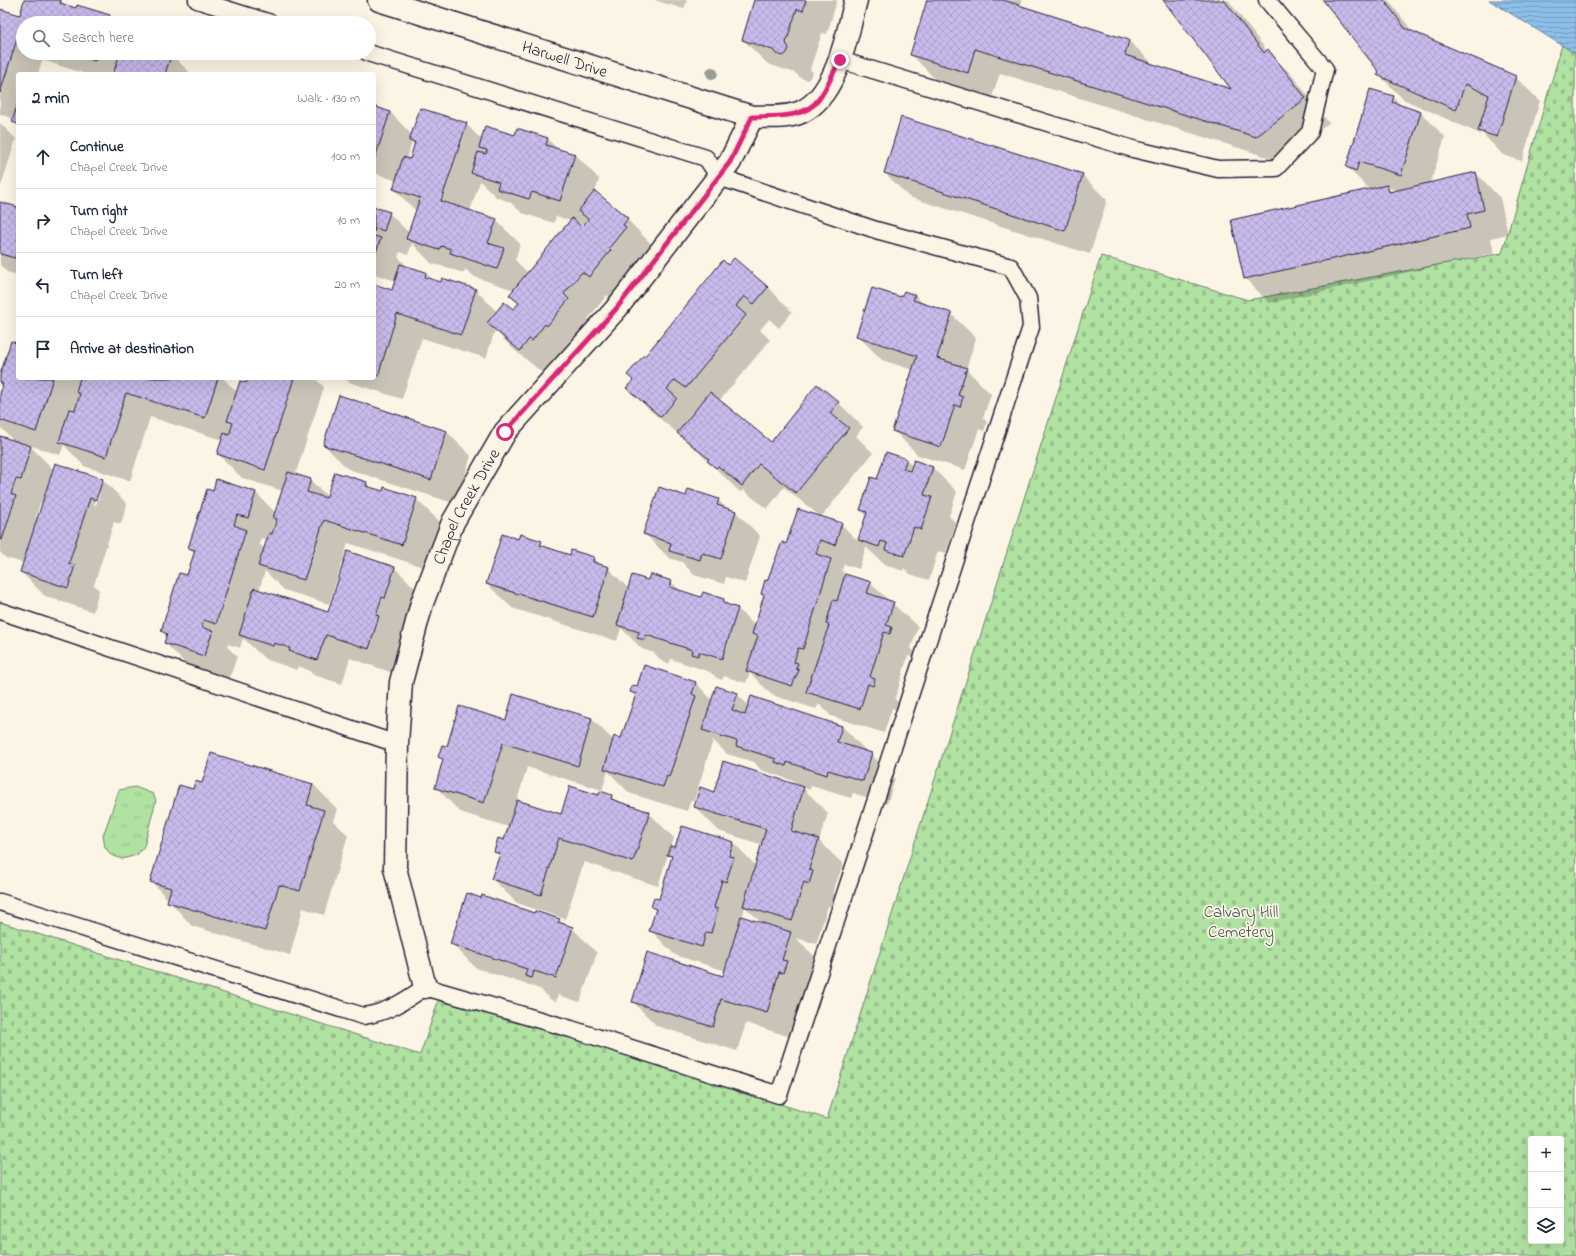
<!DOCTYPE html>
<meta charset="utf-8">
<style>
body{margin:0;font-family:"Indie Flower",sans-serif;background:#f2f2f3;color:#1f2937}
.controls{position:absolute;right:12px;bottom:12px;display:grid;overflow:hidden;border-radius:4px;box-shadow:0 4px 16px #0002}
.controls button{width:36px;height:36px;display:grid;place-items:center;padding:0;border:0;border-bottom:1px solid #e0e1e3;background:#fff;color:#1f2937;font:20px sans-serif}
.stop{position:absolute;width:12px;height:12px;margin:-9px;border:3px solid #db2777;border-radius:50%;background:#fff}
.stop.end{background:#db2777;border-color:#fff;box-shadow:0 1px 4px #0008}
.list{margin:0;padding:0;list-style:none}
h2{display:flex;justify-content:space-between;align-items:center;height:52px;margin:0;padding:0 16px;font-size:17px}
h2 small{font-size:13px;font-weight:400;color:#747a83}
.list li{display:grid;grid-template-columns:26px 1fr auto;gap:12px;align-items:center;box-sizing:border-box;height:64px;padding:0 16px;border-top:1px solid #e0e1e3}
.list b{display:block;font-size:15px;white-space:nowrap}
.list p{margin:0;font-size:13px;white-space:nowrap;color:#747a83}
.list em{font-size:13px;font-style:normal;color:#747a83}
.icon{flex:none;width:22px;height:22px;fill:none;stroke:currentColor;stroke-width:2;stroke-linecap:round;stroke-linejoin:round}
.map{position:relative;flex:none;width:1576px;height:1256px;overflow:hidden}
.search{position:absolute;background:#fff;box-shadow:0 4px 16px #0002;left:16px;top:16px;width:360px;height:44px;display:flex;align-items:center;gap:10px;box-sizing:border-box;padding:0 14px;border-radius:22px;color:#747a83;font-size:15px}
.panel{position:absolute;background:#fff;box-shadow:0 4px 16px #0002;left:16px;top:72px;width:360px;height:308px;border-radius:4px}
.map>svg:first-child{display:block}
.cemetery{fill:url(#cemetery-stones);stroke:#69826e;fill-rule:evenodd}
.park{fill:url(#park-tufts);stroke:#69826e}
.water{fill:url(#water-rules);stroke:#6281a3}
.shadow{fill:#0003;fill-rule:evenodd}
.building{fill:url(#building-cross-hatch);stroke:#22223b}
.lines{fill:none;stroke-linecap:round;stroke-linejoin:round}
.service-casing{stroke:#22223b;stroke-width:19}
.minor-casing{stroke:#22223b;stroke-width:25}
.service{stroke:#fcf5e5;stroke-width:16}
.minor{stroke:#fcf5e5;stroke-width:22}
.tree{fill:#989b96}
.route{stroke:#db2777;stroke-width:5}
.labels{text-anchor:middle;stroke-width:3.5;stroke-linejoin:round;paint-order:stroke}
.street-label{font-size:17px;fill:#22223b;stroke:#fcf5e5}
.park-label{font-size:17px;fill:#465255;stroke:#fcf5e5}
</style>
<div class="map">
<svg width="1576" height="1256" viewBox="0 0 1576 1256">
<defs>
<pattern id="cemetery-stones" width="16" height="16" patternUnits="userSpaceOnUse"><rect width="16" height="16" fill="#b0e2a2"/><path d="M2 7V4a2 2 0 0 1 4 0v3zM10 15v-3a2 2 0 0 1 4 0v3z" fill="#97c28c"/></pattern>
<pattern id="park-tufts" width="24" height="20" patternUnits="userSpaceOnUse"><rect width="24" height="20" fill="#b0e2a2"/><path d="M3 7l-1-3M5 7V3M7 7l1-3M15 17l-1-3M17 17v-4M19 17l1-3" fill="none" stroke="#97c28c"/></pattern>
<pattern id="water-rules" width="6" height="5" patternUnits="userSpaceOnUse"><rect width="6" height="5" fill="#8dc0e9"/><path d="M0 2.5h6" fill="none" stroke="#739cbe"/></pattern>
<pattern id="building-cross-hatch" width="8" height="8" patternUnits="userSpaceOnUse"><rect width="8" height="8" fill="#c8baeb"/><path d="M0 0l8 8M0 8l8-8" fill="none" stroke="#aca0ca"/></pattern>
</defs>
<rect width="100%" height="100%" fill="#fcf5e5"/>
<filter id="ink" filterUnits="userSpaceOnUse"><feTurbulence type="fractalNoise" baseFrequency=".025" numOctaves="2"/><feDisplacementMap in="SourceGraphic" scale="8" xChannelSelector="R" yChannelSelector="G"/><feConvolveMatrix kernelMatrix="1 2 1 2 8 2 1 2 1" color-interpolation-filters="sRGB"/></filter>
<g filter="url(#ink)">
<path class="cemetery" d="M1575,0L1576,1256H0V922L420,1055L440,996L827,1119L1101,256L1248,300L1502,253ZM1531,1139H1561V1241H1531Z"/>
<path class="park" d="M135,787L153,794L156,800L144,846L137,855L122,859L111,855L105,847L103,836L119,790Z"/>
<path class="water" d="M1489,0H1576V54Z"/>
<g class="shadow">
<path d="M26,0H61L67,7L109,16L116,23H23V53H168L171,54L191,74H86L42,60L38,74H18V126L13,121L14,119L0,114V10L21,16Z"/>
<path d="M654,0H687L684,9Z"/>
<path d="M755,0H837L827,34L822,33L810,69L813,73L808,80L801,78L795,73L768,64L743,40Z"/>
<path d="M928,0H1022L1020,6L1129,41L1154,65L1234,91L1164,0H1228L1267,51L1292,75L1329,123L1280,161L1000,73L992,97L935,79L911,54Z"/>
<path d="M1324,0H1388L1413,32L1515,77L1540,101L1522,161L1503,155L1481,132L1480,134L1403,99L1379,75L1380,71Z"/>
<path d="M1393,97L1403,107L1421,113L1445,137L1430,184L1476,173L1500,198L1508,234L1491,238L1494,253L1269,303L1245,278L1370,190L1347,167ZM1387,187L1399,191L1392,192Z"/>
<path d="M374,107L390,112L412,135L466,124L482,140L515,136L517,130L548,139L558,150L575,154L599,179L595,192L627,219L651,244L647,249L650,252L614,301L607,295L588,319L593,324L544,374L512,348L495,330L486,358L422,338L402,399L349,382L345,378H374V285L392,291L396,281L374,274V207L389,213L409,233L416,211L394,189L397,181L374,173ZM412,142L415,145L410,160L407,159ZM480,181L496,197L510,202L522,213L554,223L556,216L571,221L528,273L515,260L520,244L496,220L470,211ZM587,218L589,220L585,225ZM574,222L585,225L582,228ZM412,243L431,263L464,273L465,269L475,277L514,290L510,295L519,304L513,311L497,312L476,290L434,281L426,273L404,266L405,264L398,257L400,252L408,255Z"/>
<path d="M0,123L16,139L0,189Z"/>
<path d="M885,173L1082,175L1107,200L1090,254L909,197Z"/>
<path d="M0,203L18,208V275L7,272L0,265Z"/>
<path d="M728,266L768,287L792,312L779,328L769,319L760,330L770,340L719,401L771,443L838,402L863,427L856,436L873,453L821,517L784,487L767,509L743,490L740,492L687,441L652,412L627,388L634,380L646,357Z"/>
<path d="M915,295L924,305L951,314L976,338L966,369L991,394L983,418L987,422L984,431L979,429L965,470L918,455L894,431L913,370L882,360L857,335L902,298Z"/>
<path d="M18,340V378H223L237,392L247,384L249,378H315L324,387L295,475L310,480L328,497L335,473L367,483L373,489L416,499L441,523L426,568L348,543L329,604L284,590L265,571L259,591L328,613L348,552L395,568L419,592L406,621L401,639L403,641L393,673L350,658L342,684L314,675L308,670L298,666L297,670L265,659L243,638L240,648L228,644L227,647L237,656L229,680L189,667L165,643L167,637L162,631L187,577L195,554L189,548L217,481L256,493L276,513L283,491L242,478L218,454L222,440L150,417L130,481L84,466L64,445L60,455L29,445L54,470L103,480L127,504L121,524L114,522L94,585L99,590L93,612L45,596L21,572L24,563L6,558L0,552V437L15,442L0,427V369L2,371ZM98,493H100L96,505H94ZM40,503H43L38,519L36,517ZM261,538L268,540L265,549L259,544Z"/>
<path d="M340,397L447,432L471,456L456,504L348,469L324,445Z"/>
<path d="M906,460L913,466L914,462L933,468L957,492L949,516L956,523L946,553L938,551L929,580L910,574L904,568L903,571L884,564L866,547L859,569L844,564L842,571L846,575L870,583L918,627L911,648L915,653L914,657L908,656L895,699L899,704L897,710L892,708L884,733L831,716L819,704L816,709L772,695L750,673L746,683L724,676L722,680L717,678L710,672L671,659L669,664L663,662L654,653L642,649L621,628L617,641L512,608L487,584L519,540L541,542L548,549L571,556L572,551L594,558L602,566L608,568L629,589L649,581L671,582L681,591L702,598L724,600L731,607L738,609L755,626L765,596L762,593L787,545L841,524L859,542L867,516L861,510L878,481Z"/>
<path d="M686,497L718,500L728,510L736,512L760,536L745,583L726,577L724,584L694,575L682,562L669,558L645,534Z"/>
<path d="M695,682L712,700L737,694L749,706L752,698L842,726L866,751V753L871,754L895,779L887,804L853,793L851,798L811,786L810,790L802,787L828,813L819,841L843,864L833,892L837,896L834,908L828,906L816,944L796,938L815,957L807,982L811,986L791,1037L746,1023L737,1051L657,1026L633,1002L724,977L726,971L675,955L651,931L657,911L653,907L660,901L673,859L668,854L658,886L584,862L565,919L517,903L492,879L500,856L495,852L504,841L509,827L460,812L436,787L444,761L439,757L448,748L506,721L514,695L592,719L614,741L622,739L636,697L631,692L638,688ZM713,740L727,754L754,762L761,770L794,781L802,788L715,793L695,807L719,831L763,845L756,866L733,842L676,849L671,847L674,838L649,813L618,803L611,796H600L562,816L517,801L527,767L602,790L608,771L629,793L687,811L691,800L694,801ZM745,907L763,924L742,918Z"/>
<path d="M212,754L313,784L337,809L333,821L348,835L324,915L303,908L290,955L192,926L151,881L194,791L203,784Z"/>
<path d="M482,899L559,920L564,925L572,928L597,953L580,1002L558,995L556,1002L551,1000L540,989L476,968L452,944Z"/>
</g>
<g class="building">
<path d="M24,0H61L60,3L76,8L77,5L110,15L107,23H23V38L18,36L0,93V9L20,15Z"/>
<path d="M754,0H806L803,11L797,9L786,43L789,48L787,53L783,56L776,54L773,50L742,40Z"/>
<path d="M927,0H1003L1129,40L1125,55L1231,89L1163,0H1224L1264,53L1268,49L1306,98L1256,137L975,49L968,73L910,55Z"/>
<path d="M1323,0H1384L1405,28L1516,76L1497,137L1478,131L1489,95L1465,84L1456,110L1377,75L1379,72Z"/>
<path d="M70,53H98L95,61Z"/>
<path d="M120,53H172L165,74H113Z"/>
<path d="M1370,89L1394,96L1392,102L1421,112L1401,175L1359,162L1356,171L1346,167Z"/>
<path d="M18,103V124L12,122Z"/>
<path d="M374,106L390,112L375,158L374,157Z"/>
<path d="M420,108L467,123L441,201L497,219L488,243L504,248L497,269L450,253L451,249L441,246L439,250L406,239L420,198L393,189L403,157L410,159L415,142L409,141Z"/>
<path d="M901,117L1083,174L1065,231L884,173Z"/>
<path d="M485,126L515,135L517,128L548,138L546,145L575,154L560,201L532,192L529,199L497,189L499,182L471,173L478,152L486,154L487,150L479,148Z"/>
<path d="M1476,172L1484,210L1467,214L1470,228L1244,279L1231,220L1387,185L1389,192Z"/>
<path d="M595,191L628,218L623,225L626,227L609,248L611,250L589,277L582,272L564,294L569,299L547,326L545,324L532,341L529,339L520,351L487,323L504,302L513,309L519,303L509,295L572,218L582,227L588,219L578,211Z"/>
<path d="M0,202L18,207V248L15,258L0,254Z"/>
<path d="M374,207L390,212L384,231L375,228L374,232Z"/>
<path d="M374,236L381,238L374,258Z"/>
<path d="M734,258L768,287L754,304L744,296L736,306L746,315L686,388L675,380L667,389L677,398L661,417L626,388L633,380L627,375L644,355L645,356L723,260L728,265Z"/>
<path d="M400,264L426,272L425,277L441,282L442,278L476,289L461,335L397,314L378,376L374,375V284L392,290Z"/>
<path d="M872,288L901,297L904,291L915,295L913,300L952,313L937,358L967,368L958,395L963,397L960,407L955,405L941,447L892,431L917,356L856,336Z"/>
<path d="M18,337V378H53L36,432L0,420V394L3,384L0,382V375L11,341L16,343Z"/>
<path d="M80,378H218L205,418L126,393L106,457L59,442L69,409L75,410L80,394L76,392Z"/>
<path d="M248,378H294L265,470L217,454L224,433L229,435L233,423L227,421L240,381L246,383Z"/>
<path d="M817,384L839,402L830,413L849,428L796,493L759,464L742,486L718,466L716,468L707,461L709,459L677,433L710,392L771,442Z"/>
<path d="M339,395L447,431L431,480L323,445Z"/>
<path d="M0,436L31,446L21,480L16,479L11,494L16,496L2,540H0Z"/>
<path d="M886,452L907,459L903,469L910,471L914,460L933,467L924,495L932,497L921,530L914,527L904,556L885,550L887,543L881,541L879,547L858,540L867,512L860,510L871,477L877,479Z"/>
<path d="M55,463L103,479L96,500L90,498L69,563L75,565L68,588L20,572Z"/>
<path d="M288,472L311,479L307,492L326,498L335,472L367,482L366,486L383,491L384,487L417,498L402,545L324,520L304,580L258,566L269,533L272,534L277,519L273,518Z"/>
<path d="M216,479L256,492L248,518L237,515L234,525L246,530L216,624L204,620L201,627L213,631L204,656L164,643L167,634L161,631L179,573L187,575L195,550L188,548L207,489L213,491Z"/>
<path d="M659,487L686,496L688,489L719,499L717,505L736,511L721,559L702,553L700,560L669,551L671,543L643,534Z"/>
<path d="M798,509L842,523L835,545L820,540L816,554L831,559L803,649L798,648L794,662L798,663L796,669L799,670L792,686L746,671L758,636L752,634L764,595L761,594L765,580L767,581L782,542L786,544Z"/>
<path d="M502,534L518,539L520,534L542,541L540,545L570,555L571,550L594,557L593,562L609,567L593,617L486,584Z"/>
<path d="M347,551L395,567L385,598L382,597L376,615L379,616L369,649L326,635L317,660L289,651L290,648L274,643L273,646L239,635L254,588L328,612Z"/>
<path d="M650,574L672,581L670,587L701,597L703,592L724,599L723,603L738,608L722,659L699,652L698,656L691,654L692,650L646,635L645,640L637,638L639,632L617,625L632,575L648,580Z"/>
<path d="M845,574L871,582L867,593L894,602L886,625L892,627L890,634L884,632L870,677L875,679L873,686L868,684L860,709L806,692L829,625L826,624L833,600L837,601Z"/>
<path d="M644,665L696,682L692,694L696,696L669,777L667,776L663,787L604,769L614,736L621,738L636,694L630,692L632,685L637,686Z"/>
<path d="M716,686L738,693L732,710L745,715L751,696L842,726L837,742L872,753L863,781L828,770L827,775L787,762L786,766L775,762L776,759L736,746L737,741L702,730Z"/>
<path d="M513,694L592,718L578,766L503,743L484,803L435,788L443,759L438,757L442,745L447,746L459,706L506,720Z"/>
<path d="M211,753L313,784L307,805L324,810L300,891L279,885L265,931L167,902L171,888L150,882L179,785L193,789L195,781L202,783Z"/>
<path d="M723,761L804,787L791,831L819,839L809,869L813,871L809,884L804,882L792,921L743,906L766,829L694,807L700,787L714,792Z"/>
<path d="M570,786L599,795L600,791L612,795L611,799L650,812L633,862L559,838L541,895L491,879L500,854L494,852L498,838L504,840L517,800L561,814Z"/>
<path d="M682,826L734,842L729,856L734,857L726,882L722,880L714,908L718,909L711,933L706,932L702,947L649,931L656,909L651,907L654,898L659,899L672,856L667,855L670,846L675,847Z"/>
<path d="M467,893L481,898L482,895L534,913L535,911L560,919L558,922L573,927L556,978L534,971L532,978L525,976L527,969L450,944Z"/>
<path d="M741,916L791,932L782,960L787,961L783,973L779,972L767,1013L721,999L713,1027L632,1002L647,952L723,976Z"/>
</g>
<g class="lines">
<g class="service-casing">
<g id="service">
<path d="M197,0L271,23"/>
<path d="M840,60L1133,149L1218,169L1276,168L1310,132L1325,69L1267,0"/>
<path d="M0,611L397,744"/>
<path d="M0,902L363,1016C387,1013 405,1001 425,987L571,1029L779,1095L1031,327L1028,298L1011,267L876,230L719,177L706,158L368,53"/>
</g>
</g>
<g class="minor-casing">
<g id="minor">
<path id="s1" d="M379,0L752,117C767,116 787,119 801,112C837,96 847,34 856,0"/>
<path id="s2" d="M425,987L395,868L397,744L401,682L422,603L453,522L505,432L616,309L730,162L752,117"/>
</g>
</g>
<use href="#service" class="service"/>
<use href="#minor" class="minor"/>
</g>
<circle class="tree" cx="712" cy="73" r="6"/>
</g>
<g class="lines" filter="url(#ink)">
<path class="route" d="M505,432L616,309L730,162L752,117C774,116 805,119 819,99C828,87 833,72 840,60"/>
</g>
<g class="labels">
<g class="street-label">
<text dy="6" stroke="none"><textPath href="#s1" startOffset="195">Harwell Drive</textPath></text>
<text dy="6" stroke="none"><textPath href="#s2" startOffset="497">Chapel Creek Drive</textPath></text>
</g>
<g class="park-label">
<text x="1241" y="917">Calvary Hill<tspan x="1241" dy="20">Cemetery</tspan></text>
</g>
</g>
</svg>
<div class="controls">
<button>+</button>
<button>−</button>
<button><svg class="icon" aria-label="layers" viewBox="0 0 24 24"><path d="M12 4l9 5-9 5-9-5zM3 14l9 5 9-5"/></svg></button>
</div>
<div class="stop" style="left:505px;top:432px"></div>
<div class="stop end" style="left:840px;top:60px"></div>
<div class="search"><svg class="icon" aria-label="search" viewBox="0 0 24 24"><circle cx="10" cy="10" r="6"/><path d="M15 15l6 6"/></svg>Search here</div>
<section class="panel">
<h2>2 min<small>Walk · 130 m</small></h2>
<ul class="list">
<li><svg class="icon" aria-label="ahead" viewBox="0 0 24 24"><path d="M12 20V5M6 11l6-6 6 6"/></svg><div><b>Continue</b><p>Chapel Creek Drive</p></div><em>100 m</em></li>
<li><svg class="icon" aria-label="right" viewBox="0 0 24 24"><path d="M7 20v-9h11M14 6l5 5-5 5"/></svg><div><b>Turn right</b><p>Chapel Creek Drive</p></div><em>10 m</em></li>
<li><svg class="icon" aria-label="left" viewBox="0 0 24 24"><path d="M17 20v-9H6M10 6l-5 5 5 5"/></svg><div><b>Turn left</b><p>Chapel Creek Drive</p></div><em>20 m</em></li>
<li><svg class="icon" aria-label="arrive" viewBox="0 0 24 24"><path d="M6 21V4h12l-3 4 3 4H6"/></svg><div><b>Arrive at destination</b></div></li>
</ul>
</section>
</div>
